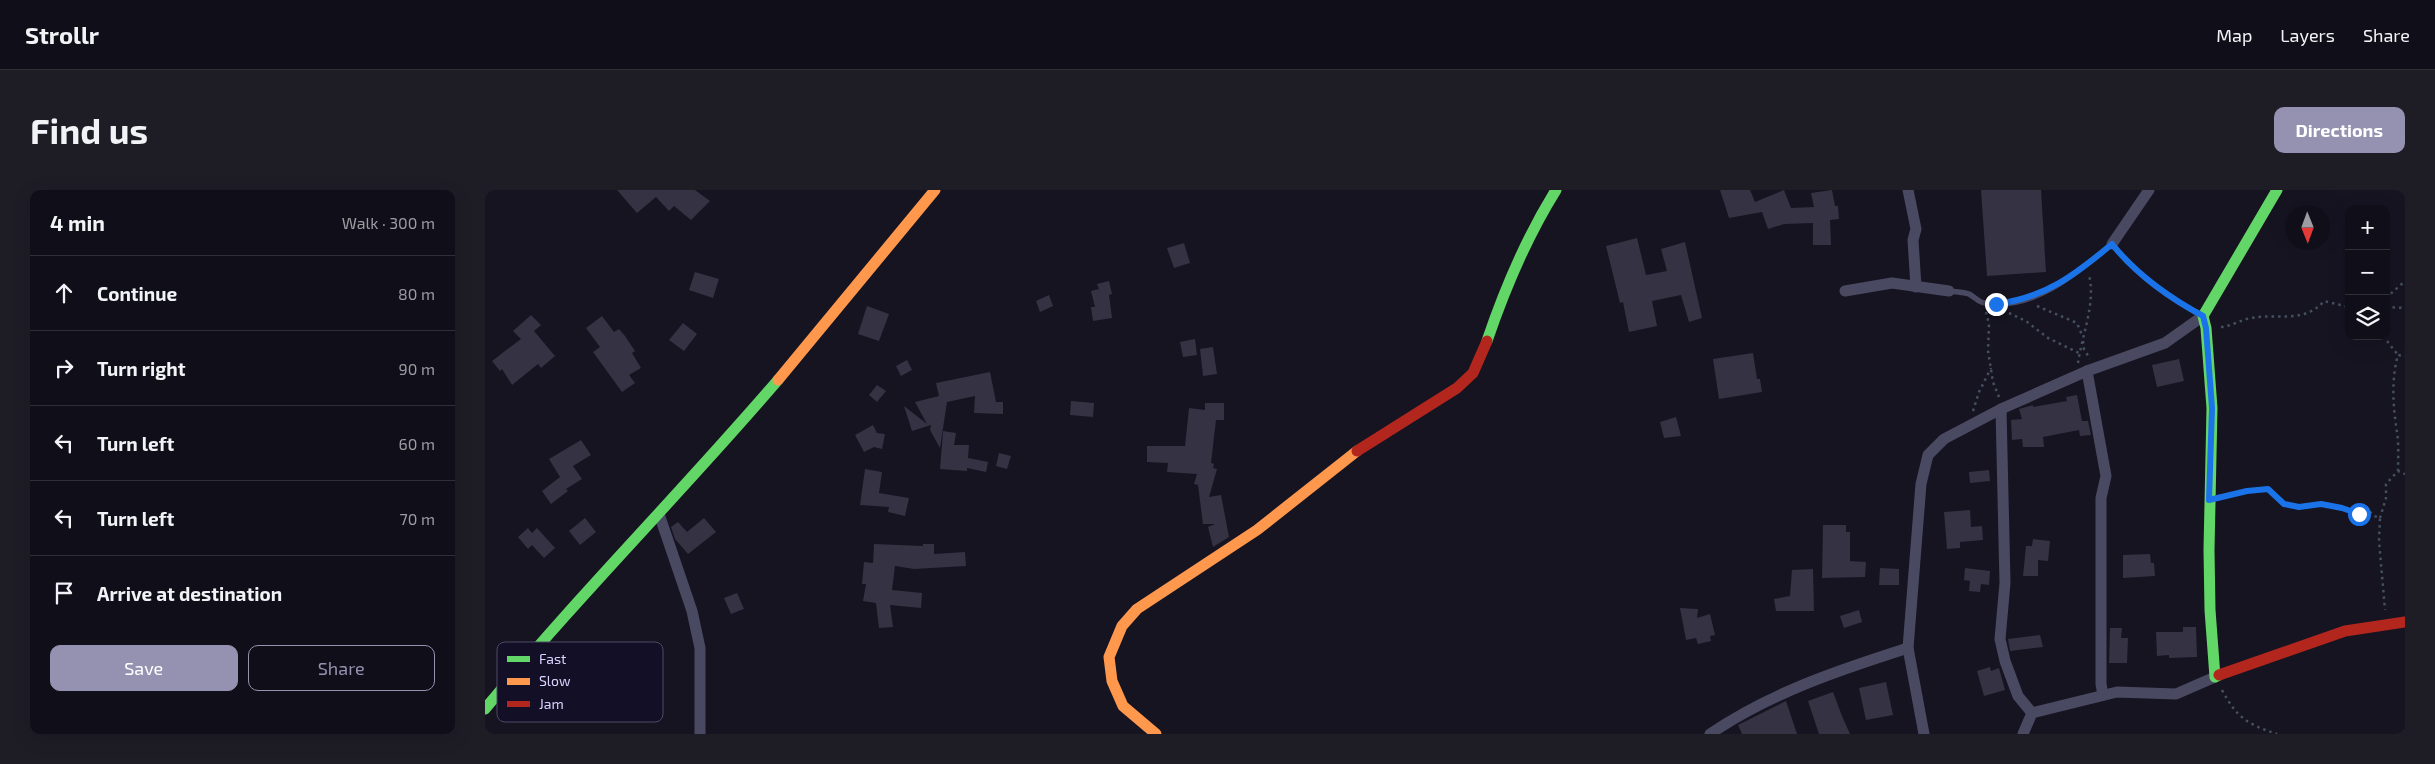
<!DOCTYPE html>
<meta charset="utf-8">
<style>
body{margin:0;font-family:"Exo 2",sans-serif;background:#1e1d26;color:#f1f3f6}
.controls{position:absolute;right:15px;top:15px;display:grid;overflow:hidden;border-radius:10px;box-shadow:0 5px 20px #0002}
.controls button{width:45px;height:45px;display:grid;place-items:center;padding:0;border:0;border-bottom:1px solid #302f38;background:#100f19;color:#f1f3f6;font:25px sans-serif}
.compass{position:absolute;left:1800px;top:15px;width:45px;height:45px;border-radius:50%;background:#100f19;box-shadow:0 5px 20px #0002;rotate:179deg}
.stop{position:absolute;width:15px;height:15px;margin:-11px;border:4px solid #1a73e8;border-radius:50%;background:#fff}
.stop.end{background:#1a73e8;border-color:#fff;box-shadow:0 1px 5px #0008}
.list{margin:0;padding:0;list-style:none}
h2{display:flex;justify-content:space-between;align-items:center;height:65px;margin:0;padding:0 20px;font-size:21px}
h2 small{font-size:16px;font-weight:400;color:#9c9ca2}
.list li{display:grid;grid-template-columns:32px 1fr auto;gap:15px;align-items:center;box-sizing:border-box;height:75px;padding:0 20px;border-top:1px solid #302f38}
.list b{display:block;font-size:19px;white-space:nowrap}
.list em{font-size:16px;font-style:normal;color:#9c9ca2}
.actions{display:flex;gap:10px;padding:15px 20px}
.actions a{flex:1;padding:11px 0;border:1px solid #9591b1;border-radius:10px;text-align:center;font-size:18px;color:#9591b1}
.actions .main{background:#9591b1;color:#fff}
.icon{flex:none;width:28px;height:28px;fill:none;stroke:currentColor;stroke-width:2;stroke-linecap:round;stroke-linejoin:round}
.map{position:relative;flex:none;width:1920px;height:544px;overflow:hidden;border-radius:10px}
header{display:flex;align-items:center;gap:30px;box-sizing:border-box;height:70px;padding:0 25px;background:#100f19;border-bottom:1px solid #302f38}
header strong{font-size:24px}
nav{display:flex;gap:28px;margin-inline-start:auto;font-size:18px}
.intro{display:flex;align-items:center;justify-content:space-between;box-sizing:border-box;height:120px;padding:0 30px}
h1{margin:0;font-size:35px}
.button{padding:12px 22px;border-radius:10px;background:#9591b1;color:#fff;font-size:18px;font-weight:700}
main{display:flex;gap:30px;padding:0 30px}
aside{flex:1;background:#100f19;border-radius:10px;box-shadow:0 5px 20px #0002}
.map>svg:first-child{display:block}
.building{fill:#343243}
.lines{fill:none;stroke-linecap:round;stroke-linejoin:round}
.path{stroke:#44505f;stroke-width:2.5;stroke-dasharray:2.5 4;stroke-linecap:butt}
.lane{stroke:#4a4962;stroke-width:5.5}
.street{stroke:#4a4962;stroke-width:11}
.fast{stroke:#63d668;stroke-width:11}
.slow{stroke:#ff974d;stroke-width:11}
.jam{stroke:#b3261e;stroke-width:11}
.route{stroke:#1a73e8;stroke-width:6}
.key{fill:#130f26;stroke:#4e4a67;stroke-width:1}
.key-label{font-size:14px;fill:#d9d4ff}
</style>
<header>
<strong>Strollr</strong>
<nav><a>Map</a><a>Layers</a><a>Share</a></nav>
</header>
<div class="intro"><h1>Find us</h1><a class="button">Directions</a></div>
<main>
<aside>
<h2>4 min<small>Walk · 300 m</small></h2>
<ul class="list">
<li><svg class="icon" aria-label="ahead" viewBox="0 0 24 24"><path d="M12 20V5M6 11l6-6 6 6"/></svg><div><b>Continue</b></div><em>80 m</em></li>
<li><svg class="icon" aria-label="right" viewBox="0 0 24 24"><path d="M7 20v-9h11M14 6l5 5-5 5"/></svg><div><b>Turn right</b></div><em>90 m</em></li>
<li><svg class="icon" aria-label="left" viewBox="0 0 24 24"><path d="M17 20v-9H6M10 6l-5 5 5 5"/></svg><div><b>Turn left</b></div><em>60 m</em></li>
<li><svg class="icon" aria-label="left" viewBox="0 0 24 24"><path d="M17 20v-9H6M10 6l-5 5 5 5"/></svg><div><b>Turn left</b></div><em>70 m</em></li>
<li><svg class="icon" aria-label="arrive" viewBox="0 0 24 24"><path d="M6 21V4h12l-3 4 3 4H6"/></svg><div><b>Arrive at destination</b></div></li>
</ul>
<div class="actions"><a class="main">Save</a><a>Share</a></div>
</aside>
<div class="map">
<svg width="1920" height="544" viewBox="0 0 1920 544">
<rect width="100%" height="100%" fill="#161421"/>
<g class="building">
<path d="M132,0H210L225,11L206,30L189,16L184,21L171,7L152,23Z"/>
<path d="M1235,0H1265L1270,12L1299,0L1306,18L1329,17L1326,3L1347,0L1350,16H1353L1354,29L1345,30L1346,55H1328V33L1299,34L1283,39L1277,22L1244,28Z"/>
<path d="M1496,0H1556L1561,82L1502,86Z"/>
<path d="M1152,48L1161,85L1182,81L1176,59L1200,52L1217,128L1204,132L1196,105L1167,111L1172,136L1144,142L1138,112L1135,113L1121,56Z"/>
<path d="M699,53L705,73L689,78L682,58Z"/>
<path d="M210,82L234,89L228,108L204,100Z"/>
<path d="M624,91L627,104L624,105L627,128L608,131L606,117H610L606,101L614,99L612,94Z"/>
<path d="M564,105L568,116L555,122L551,111Z"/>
<path d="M382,116L404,124L394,151L373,144Z"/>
<path d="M46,125L56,135L49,141L70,166L56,178L53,174L27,195L17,179L15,181L7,171L36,149L28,141Z"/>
<path d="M117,126L129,142L134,139L140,146L150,161L147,163L156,178L144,185L150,193L137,202L108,162L115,157L101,138Z"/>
<path d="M198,133L212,144L199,161L184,150Z"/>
<path d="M710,149L712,165L698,167L695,152Z"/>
<path d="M728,157L732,184L718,186L715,159Z"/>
<path d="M1268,163L1272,189H1275L1277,202L1234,209L1228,169Z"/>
<path d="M1694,169L1699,191L1672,197L1667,175Z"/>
<path d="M422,170L427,180L416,186L411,176Z"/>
<path d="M505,182L511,212H518V224L489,223L490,206L462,212L455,258L445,240L446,235L427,241L419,216L442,234L430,212L454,206L451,193Z"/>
<path d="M392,195L401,201L392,212L384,205Z"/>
<path d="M1592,205L1597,231H1603L1606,245L1595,246L1594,240L1558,247L1559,257H1538L1537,249L1527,250L1526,230L1537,229L1534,219L1548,215V217L1582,211L1581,207Z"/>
<path d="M586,211L609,213L608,227L585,225Z"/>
<path d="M720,213H739V230H731L726,273L729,274L728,278L732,279L724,307L736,305L744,347L728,357L723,337L730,334H718L713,295L709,294L712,284L682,282L683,273L662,272V256H700L704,218L720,220Z"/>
<path d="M1191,227L1196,246L1179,248L1175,232Z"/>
<path d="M388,235L392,243L400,244L397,259L389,257L379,262L370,245Z"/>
<path d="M458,241L471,243L469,255H484L483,268L503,272L501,282L482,278V281L455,279Z"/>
<path d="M96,250L106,265L88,276L97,289L81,299L83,301L66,314L57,301L75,287L64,269Z"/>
<path d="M514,263L526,266L522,279L511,276Z"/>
<path d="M380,279L397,282L394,303L424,308L420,326L403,322L404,317L375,315Z"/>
<path d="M1504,280L1505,291L1485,293L1484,282Z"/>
<path d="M1485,320L1486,337L1497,336L1498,350L1475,352V358L1462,359L1459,322Z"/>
<path d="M100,328L111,342L95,355L84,341Z"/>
<path d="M219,328L231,342L203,364L190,349L186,337L193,332L202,342Z"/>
<path d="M1338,335H1361V342H1365V371L1381,372L1380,387L1337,388Z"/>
<path d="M43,338L47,343L52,338L70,358L59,368L47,355L43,359L33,347Z"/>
<path d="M1548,349L1565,351L1563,371L1553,370V386H1538L1541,356H1547Z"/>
<path d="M389,354L438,356V354H449V364L480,362L481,376L429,379L410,376L407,400L437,403L436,418L405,415L408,437L394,438L391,413L378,411L381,394H377L379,372L388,373Z"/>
<path d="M1665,364L1666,373H1669L1670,386L1638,388V365Z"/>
<path d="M1395,378L1414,379V395H1394Z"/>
<path d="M1480,378L1505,381L1504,395L1496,394L1495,402L1484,401L1485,391L1479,390Z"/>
<path d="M1328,379L1329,421H1291L1289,409L1305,406L1307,380Z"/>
<path d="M252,403L259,419L246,424L239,408Z"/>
<path d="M1195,418L1213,419L1212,428L1225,424L1230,445L1225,446L1226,451L1213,454L1211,448L1201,450Z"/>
<path d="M1374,420L1377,432L1359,438L1355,426Z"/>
<path d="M1698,437H1711L1712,467L1684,468V465L1672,466L1671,442H1698Z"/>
<path d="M1625,438H1637L1636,448H1643L1642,473H1624Z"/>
<path d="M1555,445L1558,457L1525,461L1523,449Z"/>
<path d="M1505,477L1506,481L1514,478L1520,500L1499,506L1492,481Z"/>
<path d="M1401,492L1408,525L1381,530L1374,498Z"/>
<path d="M1348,502L1357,526L1365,544H1334L1323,511Z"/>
<path d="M1301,511L1312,544H1257L1253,535Z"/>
</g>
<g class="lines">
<g class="path">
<path d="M1901,108L1920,91"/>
<path d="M1552,116L1592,133L1597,145"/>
<path d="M1901,117L1920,118"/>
<path d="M1501,122L1504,134L1503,161L1508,192L1514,207"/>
<path d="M1524,123L1541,131L1563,148L1594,163"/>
<path d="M1736,137C1747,136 1755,130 1766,128C1792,123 1819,134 1839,111L1864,117"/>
<path d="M1898,146L1913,165"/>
<path d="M1598,151L1599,159L1605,169"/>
<path d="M1593,173C1597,145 1611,113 1604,85"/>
<path d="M1488,221L1494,202L1506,178"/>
<path d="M1913,281C1913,269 1914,254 1912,242C1908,217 1906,190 1913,165L1920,166"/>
<path d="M1740,306L1783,299L1799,314L1813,317L1836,314L1857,317L1875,324L1882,319L1889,326L1895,328L1894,351L1900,420"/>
<path d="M1895,328L1901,308V294L1913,281L1920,284"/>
<path d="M1737,500C1752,528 1762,534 1792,544"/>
</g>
<path class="lane" d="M1464,101C1470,102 1478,102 1484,104C1490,107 1494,113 1500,113C1549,121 1593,82 1627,54C1651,84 1682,107 1716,125"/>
<g class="street">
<path d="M1423,0L1431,39L1428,50L1431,97"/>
<path d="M1627,54L1664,0"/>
<path d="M1360,101L1407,93L1464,101"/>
<path d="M1602,181L1621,286L1616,308V494L1618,505"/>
<path d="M1516,219L1520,393L1515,449L1520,471L1533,506L1547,523"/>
<path d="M174,324L207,421L215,458V544"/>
<path d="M1225,544C1285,503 1354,480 1423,458"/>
<path d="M1439,544L1423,458L1436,294L1443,265L1459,249L1516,219L1602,181L1680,153L1718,126"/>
<path d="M1538,544L1547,523L1632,502L1691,504L1730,487"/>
</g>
<g class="fast">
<path d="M1002,151C1020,98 1041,48 1071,0"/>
<path d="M1734,485L1730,487L1725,420L1724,360L1727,218L1721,138L1718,126L1792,0"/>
<path d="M0,519C93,406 197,302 293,190"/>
</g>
<g class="slow">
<path d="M293,190L450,0"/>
<path d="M671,544L638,516L627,491L624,467L637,436L652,419L772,340L872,261"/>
</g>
<g class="jam">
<path d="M872,261L972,198L988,183L1002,151"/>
<path d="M1734,485L1860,441L1920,432"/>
</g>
</g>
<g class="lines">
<path class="route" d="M1511,114C1560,108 1590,85 1627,54C1651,84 1683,107 1718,126L1721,138L1727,218L1724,310L1762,301L1783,299L1799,314L1814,317L1836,314L1857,318L1874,324"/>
</g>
<rect x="12" y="452" width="166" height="80" rx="8" class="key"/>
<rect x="22" y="466" width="23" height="6" fill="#63d668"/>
<rect x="22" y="488" width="23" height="7" fill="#ff974d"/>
<rect x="22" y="511" width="23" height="6" fill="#b3261e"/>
<g class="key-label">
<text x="54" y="474">Fast</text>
<text x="54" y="496">Slow</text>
<text x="54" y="519">Jam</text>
</g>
</svg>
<div class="controls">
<button>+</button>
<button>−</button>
<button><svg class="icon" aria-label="layers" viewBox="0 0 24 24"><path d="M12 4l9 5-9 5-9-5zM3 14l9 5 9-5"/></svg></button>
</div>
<svg class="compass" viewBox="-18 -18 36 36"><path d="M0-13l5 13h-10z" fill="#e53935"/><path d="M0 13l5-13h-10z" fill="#9c9ca2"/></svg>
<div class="stop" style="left:1874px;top:324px"></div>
<div class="stop end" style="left:1511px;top:114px"></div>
</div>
</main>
